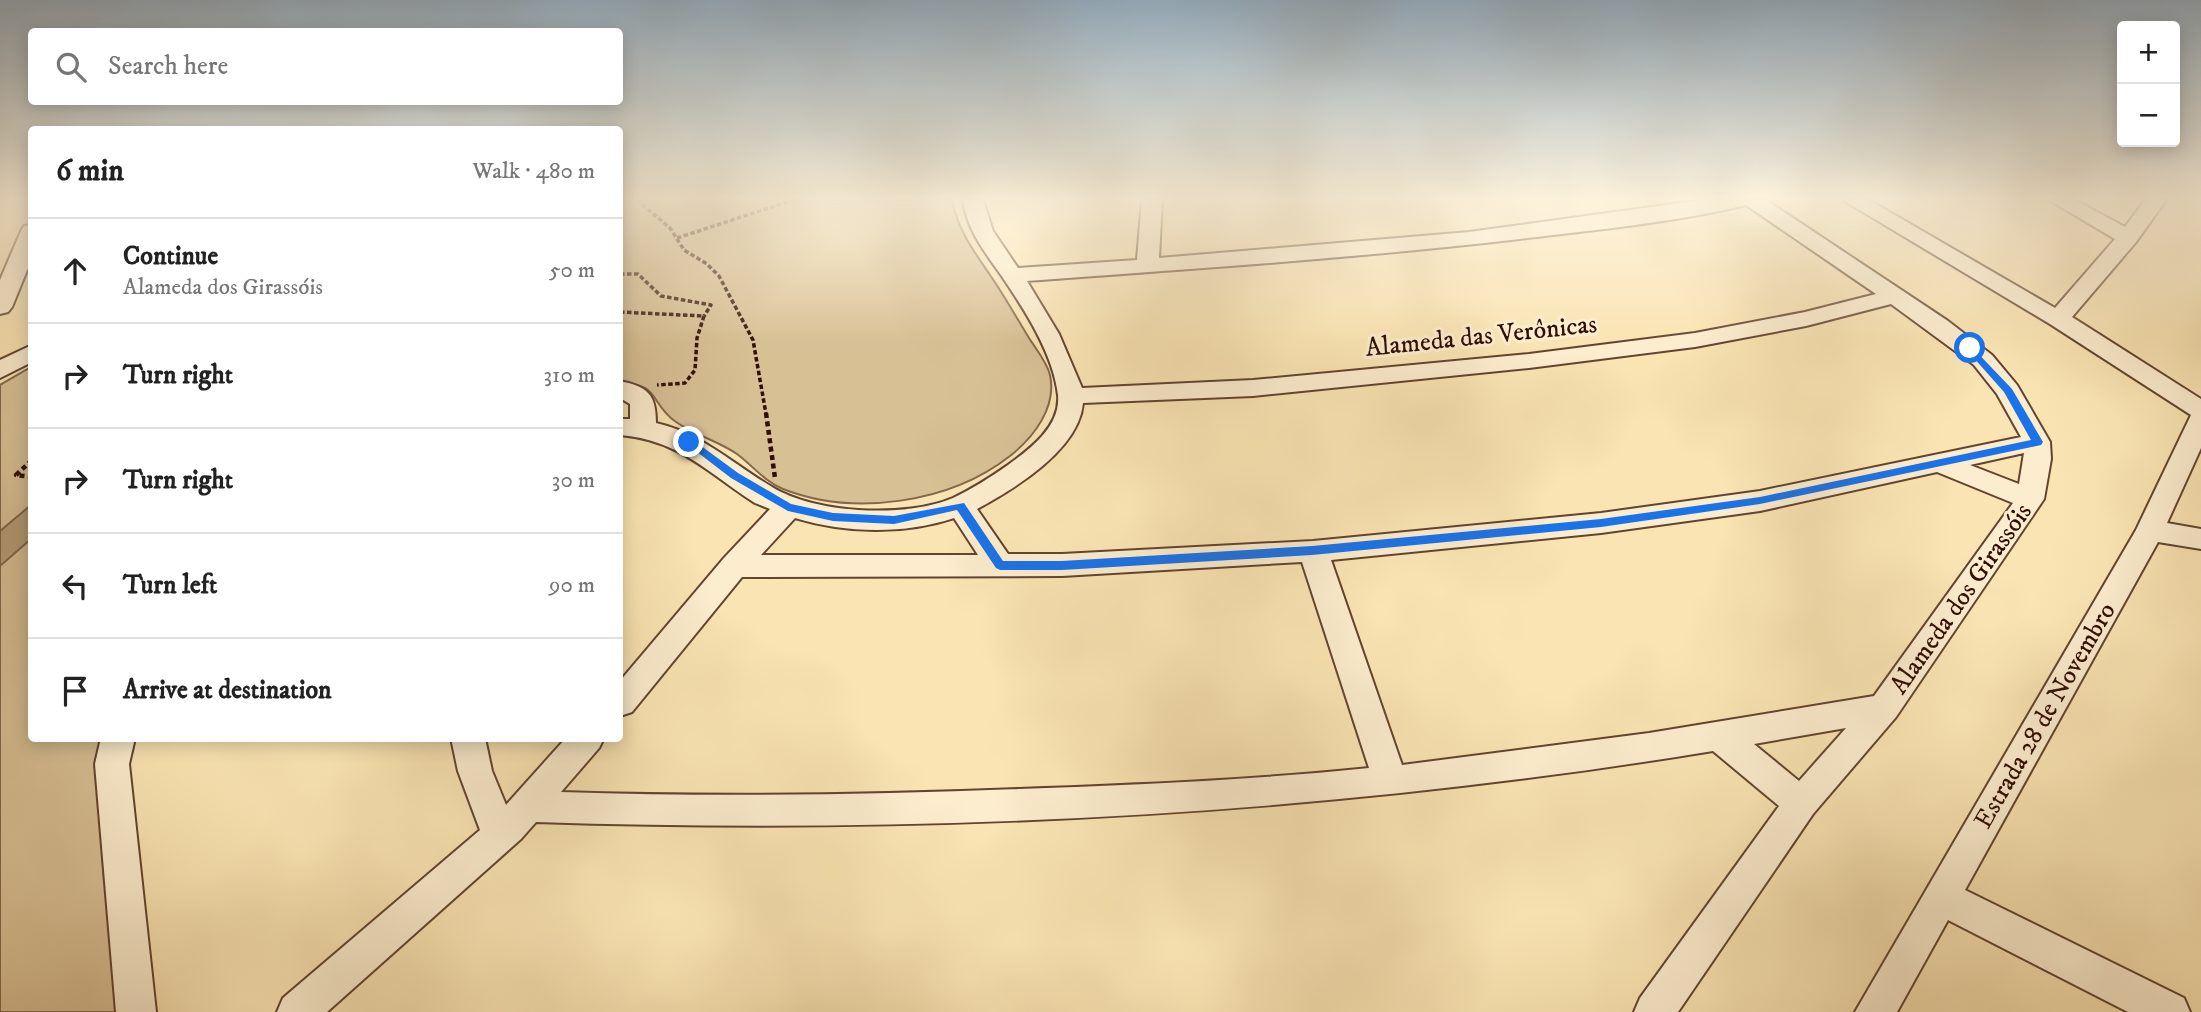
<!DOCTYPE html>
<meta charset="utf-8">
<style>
body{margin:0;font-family:"IM FELL DW Pica",serif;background:#f6f6f6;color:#222}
.controls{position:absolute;right:21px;top:21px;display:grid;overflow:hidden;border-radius:7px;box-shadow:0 4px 18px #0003}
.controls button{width:63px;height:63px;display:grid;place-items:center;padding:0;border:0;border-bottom:2px solid #e0e0e0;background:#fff;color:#222;font:35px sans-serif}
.stop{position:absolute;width:21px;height:21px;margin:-16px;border:5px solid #1a73e8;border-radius:50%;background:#fff}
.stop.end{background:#1a73e8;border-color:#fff;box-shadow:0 2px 7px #0008}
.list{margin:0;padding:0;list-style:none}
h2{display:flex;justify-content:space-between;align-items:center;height:91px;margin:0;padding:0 28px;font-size:30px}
h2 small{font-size:23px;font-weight:400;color:#767676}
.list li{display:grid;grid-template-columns:46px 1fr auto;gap:21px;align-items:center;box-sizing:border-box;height:105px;padding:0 28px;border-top:2px solid #e0e0e0}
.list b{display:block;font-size:26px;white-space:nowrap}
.list p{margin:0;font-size:23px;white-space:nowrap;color:#767676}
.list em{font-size:23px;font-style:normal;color:#767676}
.icon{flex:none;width:38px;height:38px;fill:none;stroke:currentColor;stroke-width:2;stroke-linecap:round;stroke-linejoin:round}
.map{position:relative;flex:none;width:2201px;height:1012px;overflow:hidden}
.search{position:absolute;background:#fff;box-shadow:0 4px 18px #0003;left:28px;top:28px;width:595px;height:77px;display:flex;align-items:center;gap:18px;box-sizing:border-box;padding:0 24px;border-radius:7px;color:#767676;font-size:26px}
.panel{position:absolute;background:#fff;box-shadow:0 4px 18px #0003;left:28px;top:126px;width:595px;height:616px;border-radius:7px}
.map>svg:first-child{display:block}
.green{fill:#d8c095;stroke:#84674c;stroke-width:2}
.water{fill:#b59b77;stroke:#806349;stroke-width:2}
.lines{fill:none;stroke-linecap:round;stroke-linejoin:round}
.minor-casing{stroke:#62442f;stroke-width:4}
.path-far1{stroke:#300e03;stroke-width:3.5;stroke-dasharray:4.5 2.5;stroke-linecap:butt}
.path{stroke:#300e03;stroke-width:4.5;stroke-dasharray:5 3.5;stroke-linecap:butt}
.minor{fill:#fcedce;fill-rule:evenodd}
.route{fill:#1a73e8}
.labels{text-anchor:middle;stroke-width:6;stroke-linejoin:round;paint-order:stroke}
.street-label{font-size:26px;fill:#300e03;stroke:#fcedce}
</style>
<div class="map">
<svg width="2201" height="1012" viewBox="0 0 2201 1012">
<rect width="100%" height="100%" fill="#fae4b3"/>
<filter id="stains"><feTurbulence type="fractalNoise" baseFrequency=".00286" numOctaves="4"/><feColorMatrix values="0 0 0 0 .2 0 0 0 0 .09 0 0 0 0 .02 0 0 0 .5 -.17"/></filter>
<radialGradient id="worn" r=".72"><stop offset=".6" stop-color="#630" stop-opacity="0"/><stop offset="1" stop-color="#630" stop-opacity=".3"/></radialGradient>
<g class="green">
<path d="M620,200H952C958,230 973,250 990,275C1004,295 1016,317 1029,338C1036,349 1047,362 1050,375C1057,407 1034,437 1010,456C950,503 854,517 783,489C764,481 753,466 737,454C718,441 695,435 676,422C649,403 660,382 620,384Z"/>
<path d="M31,367L32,738L107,739L117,1012H0V385Z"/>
</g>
<path class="water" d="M31,505V539L0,566V531Z"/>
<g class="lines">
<g class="minor-casing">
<g id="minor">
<path d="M963,200H983L993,231L1018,268L1137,260L1142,200H1162L1159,258L1469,232L1702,200H1766L1948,321L1992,355L2017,385L2050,442L2051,459L2044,499L1896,717L1813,814L1678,1012H1634L1640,998L1779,806L1713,751C1323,815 931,835 536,822L521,839L327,1012H277L283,998L480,830L458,771L451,738H485L492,771L506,805L566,738H604L599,748L561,792C714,797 866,795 1019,789C1135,785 1252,780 1369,768L1302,562L1062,576L742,577L632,712L620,716V681L724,558L770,509L755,503C707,472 679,440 620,435V419H630V404L620,398V381C648,387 656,394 656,423C701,433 733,464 772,487C816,514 906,518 953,498C972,489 991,477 1008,465C1030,449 1061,426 1058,395C1053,353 1024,309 1001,275C984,251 967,230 963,200ZM1746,205L1876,294L1805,312L1695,333L1529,354L1253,380L1082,388L1059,334L1027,281C1191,269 1356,258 1520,239C1594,230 1672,223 1746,205ZM1891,304L1974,365L1997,394L2021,437L1760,491L1601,513L1313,541L1062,554H1008L977,509C1014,489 1079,450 1083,403L1253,396L1529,368L1695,347L1806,326ZM2024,453L2019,484L1970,465ZM1937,472L2013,503L1874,696L1649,733L1402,765L1331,560L1601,533L1760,511ZM795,518C845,533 903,535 954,518L978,555H761ZM1846,728L1799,781L1754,744Z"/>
<path d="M1843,200H1869L2055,308L2115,239L2049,200H2075L2125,227L2145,200H2166L2136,242L2072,317L2201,399V448L2167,523L2201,529V549L2158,542L1965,890L2184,998L2190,1012H2128L1948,920L1897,1012H1855L2136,530L2191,415L2050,324Z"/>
<path d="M32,225V258L12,307L8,312L0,314V280L21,231L24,226Z"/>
<path d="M32,345V362L0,378V360Z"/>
<path d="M101,738H135L129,764L156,1012H116L95,764Z"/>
</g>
</g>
<g class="path-far1">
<path d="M637,200L670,228L684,250L707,264L719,276L753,340L766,414"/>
<path d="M677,238L793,200"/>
<path d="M620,274H638L661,296L711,305L704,316"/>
<path d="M620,312L704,316L697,338L695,370L685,383L657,385"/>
</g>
<g class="path">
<path d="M766,413L775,478"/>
<path d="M32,460L16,475L32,477"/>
</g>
<use href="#minor" class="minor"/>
</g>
<linearGradient id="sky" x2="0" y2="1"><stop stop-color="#93aabb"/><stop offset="0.58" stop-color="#fdf3dd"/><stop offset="1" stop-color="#fdf3dd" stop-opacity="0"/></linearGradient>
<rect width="2201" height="342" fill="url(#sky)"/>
<path class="route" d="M1970,345L2012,389L2043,442L2041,445L1760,504L1601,527L1312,555L1062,570H1000L996,568L957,510L894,524L833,521L788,511L731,478L684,442L693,440L738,473L791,504L833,513L894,516L964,503L1003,561H1062L1312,546L1601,519L1760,497L2031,440L2004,392L1965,348Z"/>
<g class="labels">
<g class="street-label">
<text transform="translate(1481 335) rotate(-6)" y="9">Alameda das Verônicas</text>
<text transform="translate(1960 598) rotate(-55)" y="9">Alameda dos Girassóis</text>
<text transform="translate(2044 715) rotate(-60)" y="9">Estrada 28 de Novembro</text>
</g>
</g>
<rect width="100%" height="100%" filter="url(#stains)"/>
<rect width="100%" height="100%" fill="url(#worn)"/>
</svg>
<div class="controls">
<button>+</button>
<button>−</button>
</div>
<div class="stop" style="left:1970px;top:348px"></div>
<div class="stop end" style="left:689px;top:442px"></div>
<div class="search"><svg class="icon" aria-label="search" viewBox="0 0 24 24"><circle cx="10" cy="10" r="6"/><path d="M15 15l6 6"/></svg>Search here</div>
<section class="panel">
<h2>6 min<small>Walk · 480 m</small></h2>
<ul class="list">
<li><svg class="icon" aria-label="ahead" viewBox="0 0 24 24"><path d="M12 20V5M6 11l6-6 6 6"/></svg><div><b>Continue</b><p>Alameda dos Girassóis</p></div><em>50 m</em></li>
<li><svg class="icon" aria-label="right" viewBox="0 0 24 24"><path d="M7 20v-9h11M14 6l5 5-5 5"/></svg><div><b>Turn right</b></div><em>310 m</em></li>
<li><svg class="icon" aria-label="right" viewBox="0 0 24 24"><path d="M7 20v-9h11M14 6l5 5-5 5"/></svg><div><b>Turn right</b></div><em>30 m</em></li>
<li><svg class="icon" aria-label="left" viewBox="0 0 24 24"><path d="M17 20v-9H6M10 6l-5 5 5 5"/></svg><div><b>Turn left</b></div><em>90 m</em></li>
<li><svg class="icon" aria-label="arrive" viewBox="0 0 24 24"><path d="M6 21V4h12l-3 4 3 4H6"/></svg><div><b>Arrive at destination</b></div></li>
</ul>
</section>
</div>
